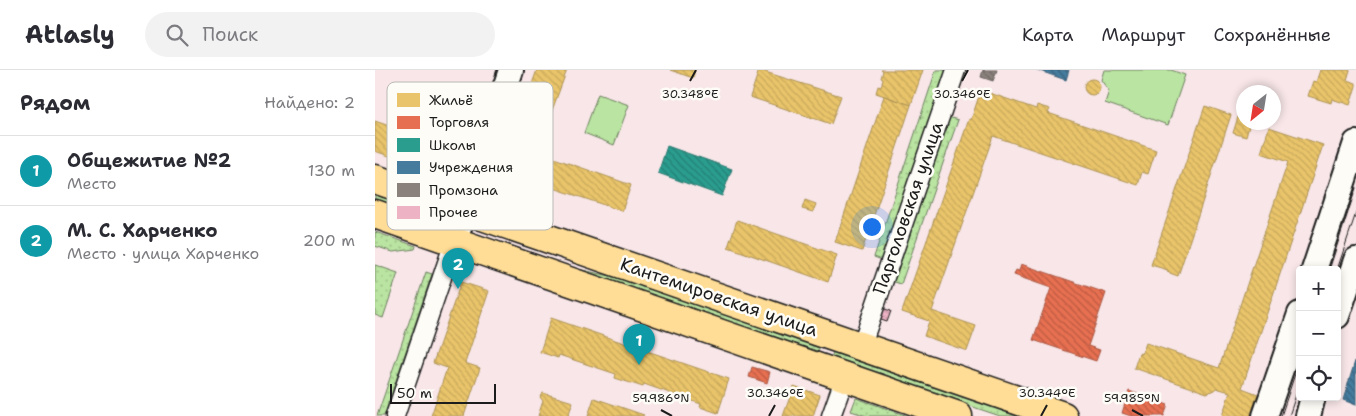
<!DOCTYPE html>
<html lang="ru">
<meta charset="utf-8">
<style>
body{margin:0;font-family:"Shantell Sans",sans-serif;background:#f2f2f3;color:#2b2b33}
.controls{position:absolute;right:15px;bottom:15px;display:grid;overflow:hidden;border-radius:5px;box-shadow:0 2px 8px #0003}
.controls button{width:45px;height:45px;display:grid;place-items:center;padding:0;border:0;border-bottom:1px solid #e1e1e2;background:#fff;color:#2b2b33;font:25px sans-serif}
.compass{position:absolute;left:861px;top:15px;width:45px;height:45px;border-radius:50%;background:#fff;box-shadow:0 2px 8px #0003;rotate:210deg}
.scale{position:absolute;left:15px;bottom:12px;width:106px;box-sizing:border-box;padding-left:5px;border:2px solid #1c1c1c;border-top:0;font-size:14px;line-height:18px;white-space:nowrap;color:#1c1c1c;-webkit-text-stroke:4px #fdfcf7;paint-order:stroke}
.you{position:absolute;left:496px;top:156px;width:18px;height:18px;margin:-12px;border:4px solid #fff;border-radius:50%;background:#1a73e8;box-shadow:0 0 0 8px #1a73e833}
.badge{display:grid;place-items:center;width:32px;height:32px;border-radius:50%;background:#c8321e;color:#fff;font-size:16px;font-weight:700}
.pin{position:absolute;translate:-50% -41px;filter:drop-shadow(0 1px 2px #0008)}
.pin::after{content:'';position:absolute;top:26px;width:18px;height:15px;background:inherit;clip-path:polygon(0 0,100% 0,50% 100%)}
.list{margin:0;padding:0;list-style:none}
h2{display:flex;justify-content:space-between;align-items:center;height:65px;margin:0;padding:0 20px;font-size:21px}
h2 small{font-size:16px;font-weight:400;color:#7c7c81}
.list li{display:grid;grid-template-columns:32px 1fr auto;gap:15px;align-items:center;box-sizing:border-box;height:70px;padding:0 20px;border-top:1px solid #e1e1e2}
.list b{display:block;font-size:19px;white-space:nowrap}
.list p{margin:0;font-size:16px;white-space:nowrap;color:#7c7c81}
.list em{font-size:16px;font-style:normal;color:#7c7c81}
.icon{flex:none;width:28px;height:28px;fill:none;stroke:currentColor;stroke-width:2;stroke-linecap:round;stroke-linejoin:round}
.map{position:relative;flex:none;width:981px;height:346px;overflow:hidden}
header{display:flex;align-items:center;gap:30px;box-sizing:border-box;height:70px;padding:0 25px;background:#fff;border-bottom:1px solid #e1e1e2}
header strong{font-size:24px}
nav{display:flex;gap:28px;margin-inline-start:auto;font-size:18px}
.search{width:350px;height:45px;background:#f2f2f3;display:flex;align-items:center;gap:12px;box-sizing:border-box;padding:0 18px;border-radius:28px;color:#7c7c81;font-size:19px}
main{display:flex}
aside{flex:1;background:#fff}
.map>svg:first-child{display:block}
.grass{fill:url(#grass-dots);stroke:#6b805e}
.green{fill:#bae4a1;stroke:#6b805e}
.homes{fill:url(#homes-back-hatch);stroke:#ac9253}
.shops{fill:url(#shops-back-hatch);stroke:#aa5641}
.schools{fill:url(#schools-back-hatch);stroke:#26766c}
.public{fill:url(#public-back-hatch);stroke:#395e76}
.industry{fill:url(#industry-back-hatch);stroke:#69635f}
.building{fill:url(#building-back-hatch);stroke:#1c1c1c}
.lines{fill:none;stroke-linecap:round;stroke-linejoin:round}
.street-casing{stroke:#1c1c1c;stroke-width:21}
.secondary-casing{stroke:#1c1c1c;stroke-width:28}
.primary-casing{stroke:#1c1c1c;stroke-width:31}
.street{stroke:#fdfcf7;stroke-width:18}
.secondary{stroke:#fdfcf7;stroke-width:24}
.primary{stroke:#ffdd96;stroke-width:28}
.tram{stroke:#1c1c1c;stroke-width:1}
.ticks{fill:none;stroke:#1c1c1c;stroke-width:2}
.labels{text-anchor:middle;stroke-width:5;stroke-linejoin:round;paint-order:stroke}
.street-label{font-size:18px;fill:#1c1c1c;stroke:#fdfcf7}
.key{fill:#fdfcf7;stroke:#bab9b5;stroke-width:1}
.key-label{font-size:14px;fill:#1c1c1c}
.ticks-label{font-size:12px;text-anchor:middle;fill:#1c1c1c;stroke:#fdfcf7;stroke-width:5;stroke-linejoin:round;paint-order:stroke}
</style>
<header>
<strong>Atlasly</strong>
<div class="search"><svg class="icon" aria-label="search" viewBox="0 0 24 24"><circle cx="10" cy="10" r="6"/><path d="M15 15l6 6"/></svg>Поиск</div>
<nav><a>Карта</a><a>Маршрут</a><a>Сохранённые</a></nav>
</header>
<main>
<aside>
<h2>Рядом<small>Найдено: 2</small></h2>
<ul class="list">
<li><span class="badge" style="background:#0f9aa8">1</span><div><b>Общежитие №2</b><p>Место</p></div><em>130 m</em></li>
<li><span class="badge" style="background:#0f9aa8">2</span><div><b>М. С. Харченко</b><p>Место · улица Харченко</p></div><em>200 m</em></li>
</ul>
</aside>
<div class="map">
<svg width="981" height="346" viewBox="0 0 981 346">
<defs>
<pattern id="grass-dots" width="8" height="8" patternUnits="userSpaceOnUse" patternTransform="scale(1.25)"><rect width="8" height="8" fill="#bae4a1"/><path d="M2 2h.1M6 6h.1" fill="none" stroke="#9fc38a" stroke-width="1.8" stroke-linecap="round"/></pattern>
<pattern id="homes-back-hatch" width="6" height="6" patternUnits="userSpaceOnUse" patternTransform="scale(1.25)"><rect width="6" height="6" fill="#e9c46a"/><path d="M-1 5l2 2M0 0l6 6M5-1l2 2" fill="none" stroke="#c7a85b"/></pattern>
<pattern id="shops-back-hatch" width="6" height="6" patternUnits="userSpaceOnUse" patternTransform="scale(1.25)"><rect width="6" height="6" fill="#e76f51"/><path d="M-1 5l2 2M0 0l6 6M5-1l2 2" fill="none" stroke="#ba5a42"/></pattern>
<pattern id="schools-back-hatch" width="6" height="6" patternUnits="userSpaceOnUse" patternTransform="scale(1.25)"><rect width="6" height="6" fill="#2a9d8f"/><path d="M-1 5l2 2M0 0l6 6M5-1l2 2" fill="none" stroke="#237f74"/></pattern>
<pattern id="public-back-hatch" width="6" height="6" patternUnits="userSpaceOnUse" patternTransform="scale(1.25)"><rect width="6" height="6" fill="#457b9d"/><path d="M-1 5l2 2M0 0l6 6M5-1l2 2" fill="none" stroke="#39647f"/></pattern>
<pattern id="industry-back-hatch" width="6" height="6" patternUnits="userSpaceOnUse" patternTransform="scale(1.25)"><rect width="6" height="6" fill="#8a817c"/><path d="M-1 5l2 2M0 0l6 6M5-1l2 2" fill="none" stroke="#706965"/></pattern>
<pattern id="building-back-hatch" width="6" height="6" patternUnits="userSpaceOnUse" patternTransform="scale(1.25)"><rect width="6" height="6" fill="#edb3c5"/><path d="M-1 5l2 2M0 0l6 6M5-1l2 2" fill="none" stroke="#cb99a9"/></pattern>
</defs>
<rect width="100%" height="100%" fill="#f8e6e8"/>
<filter id="ink" filterUnits="userSpaceOnUse"><feTurbulence type="fractalNoise" baseFrequency=".02" numOctaves="2"/><feDisplacementMap in="SourceGraphic" scale="10" xChannelSelector="R" yChannelSelector="G"/><feConvolveMatrix kernelMatrix="1 2 1 2 8 2 1 2 1" color-interpolation-filters="sRGB"/></filter>
<g filter="url(#ink)">
<g class="grass">
<path d="M561,0H574L507,190L499,187Z"/>
<path d="M573,47L583,50L526,214L516,211Z"/>
<path d="M0,124L59,145L55,156L0,137Z"/>
<path d="M0,162L41,176L40,179L18,182L0,176Z"/>
<path d="M101,165L198,198L268,213L446,274L442,285Z"/>
<path d="M0,195L23,203L8,248L0,245Z"/>
<path d="M51,202L57,204L9,346H2Z"/>
<path d="M459,279L659,346H625L456,289Z"/>
<path d="M481,328L533,346H492L476,341Z"/>
</g>
<g class="green">
<path d="M729,0H796L810,5L793,55L730,33L734,21L726,10Z"/>
<path d="M223,24L254,35L239,75L209,63Z"/>
</g>
<g class="homes">
<path d="M162,0H192L166,70L140,61Z"/>
<path d="M295,0H320L318,8Z"/>
<path d="M384,0L466,26L456,54L375,27Z"/>
<path d="M506,0H548L536,35L501,23L503,16L506,17L508,9L506,8L508,1Z"/>
<path d="M945,0H975L972,10L981,13V16L975,35L957,29L956,33L933,26L938,11L941,12Z"/>
<circle cx="717" cy="17" r="8"/>
<path d="M606,20L661,39L662,35L668,37L675,39L673,43L781,80L773,104L767,102L763,115L618,66L557,241L601,256L592,281L549,266L554,251L527,242L594,49L596,50Z"/>
<path d="M509,26L536,35L487,181L460,172Z"/>
<path d="M830,36L856,45L803,206L792,202L793,200L776,195Z"/>
<path d="M863,47L868,48V52H875L871,67L858,63Z"/>
<path d="M0,51L43,66L34,93L0,81Z"/>
<path d="M894,57L948,75L867,318L883,324L875,346H847L855,322L841,318L839,320L832,323L759,298L764,283L767,284L771,273L844,298L913,92L886,83Z"/>
<path d="M156,80L256,115L247,141L146,107Z"/>
<path d="M430,130L441,134L438,142L427,139Z"/>
<path d="M362,150L462,185L453,212L353,177Z"/>
<path d="M86,212L114,221L90,293L105,298L89,346H56L72,298L58,293Z"/>
<path d="M176,248L354,309L343,343L325,337L326,334L269,314L268,317L240,308L241,304L184,285L183,288L165,282Z"/>
<path d="M419,316L445,325L438,346H408Z"/>
<path d="M168,323L198,332L193,346H163L168,331L165,327Z"/>
<path d="M219,328L269,345L268,346H213Z"/>
</g>
<g class="shops">
<path d="M646,194L731,223L713,276L725,280L721,291L658,270L676,218L639,205L641,200L644,201Z"/>
<path d="M377,297L395,302L392,313L374,307Z"/>
<path d="M754,321L793,335L789,346H756L747,343Z"/>
</g>
<path class="schools" d="M292,76L357,99L347,126L283,103Z"/>
<g class="public">
<path d="M662,0H694L691,10Z"/>
<path d="M981,288V335L968,330Z"/>
</g>
<path class="industry" d="M608,0H622L618,11L606,7Z"/>
<path class="building" d="M507,238L516,241L512,252L503,249Z"/>
<g class="lines">
<g class="street-casing">
<g id="street">
<path d="M486,277L581,0"/>
<path d="M20,346L79,172"/>
<path d="M456,346L470,307"/>
</g>
</g>
<g class="secondary-casing">
<g id="secondary">
<path d="M79,172L136,0"/>
<path d="M939,200L981,73"/>
<path d="M962,246L981,190"/>
<path d="M890,346L925,244"/>
<path d="M933,346L938,327"/>
</g>
</g>
<g class="primary-casing">
<g id="primary">
<path d="M0,109L688,346"/>
<path d="M0,144L583,346"/>
</g>
</g>
<use href="#street" class="street"/>
<use href="#secondary" class="secondary"/>
<use href="#primary" class="primary"/>
<g class="tram">
<path d="M954,200L981,118"/>
<path d="M962,200L981,143"/>
<path d="M906,346L925,289"/>
<path d="M914,346L925,313"/>
</g>
</g>
</g>
<path class="ticks" d="M315,11L321,0M587,11L593,0M286,340L297,346M757,340L768,346M394,346L400,335M666,346L672,335"/>
<g class="labels">
<g class="street-label">
<text transform="translate(533 138) rotate(-71)" y="6">Парголовская улица</text>
<text transform="translate(344 227) rotate(19)" y="6">Кантемировская улица</text>
</g>
</g>
<rect x="12" y="12" width="166" height="148" rx="8" class="key"/>
<rect x="22" y="23" width="23" height="14" fill="#e9c46a"/>
<rect x="22" y="46" width="23" height="13" fill="#e76f51"/>
<rect x="22" y="68" width="23" height="14" fill="#2a9d8f"/>
<rect x="22" y="91" width="23" height="13" fill="#457b9d"/>
<rect x="22" y="113" width="23" height="14" fill="#8a817c"/>
<rect x="22" y="136" width="23" height="13" fill="#edb3c5"/>
<g class="key-label">
<text x="54" y="35">Жильё</text>
<text x="54" y="57">Торговля</text>
<text x="54" y="80">Школы</text>
<text x="54" y="102">Учреждения</text>
<text x="54" y="125">Промзона</text>
<text x="54" y="147">Прочее</text>
</g>
<g class="ticks-label">
<text x="315" y="28">30.348°E</text>
<text x="587" y="28">30.346°E</text>
<text x="400" y="327">30.346°E</text>
<text x="672" y="327">30.344°E</text>
<text x="286" y="332">59.986°N</text>
<text x="757" y="332">59.985°N</text>
</g>
</svg>
<div class="controls">
<button>+</button>
<button>−</button>
<button><svg class="icon" aria-label="locate" viewBox="0 0 24 24"><circle cx="12" cy="12" r="6"/><path d="M12 2v4M12 18v4M2 12h4M18 12h4"/></svg></button>
</div>
<svg class="compass" viewBox="-18 -18 36 36"><path d="M0-13l5 13h-10z" fill="#e53935"/><path d="M0 13l5-13h-10z" fill="#7c7c81"/></svg>
<div class="scale">50 m</div>
<div class="you"></div>
<div class="pin badge" style="left:264px;top:295px;background:#0f9aa8">1</div>
<div class="pin badge" style="left:83px;top:219px;background:#0f9aa8">2</div>
</div>
</main>
